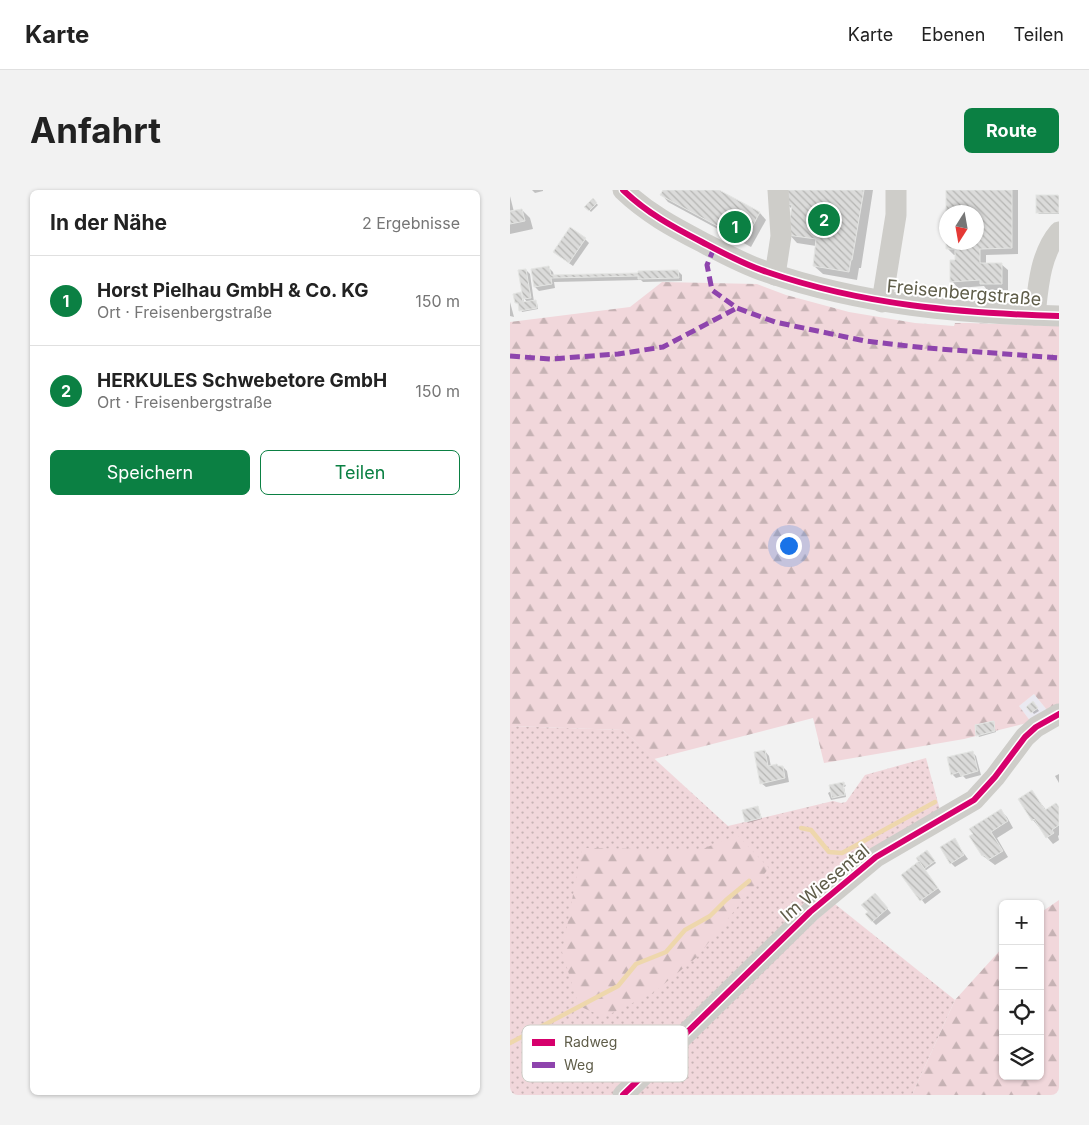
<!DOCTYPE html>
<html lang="de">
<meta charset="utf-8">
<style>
body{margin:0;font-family:Inter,sans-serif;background:#f2f2f2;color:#222}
.controls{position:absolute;right:15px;bottom:15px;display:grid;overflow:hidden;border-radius:8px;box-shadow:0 1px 4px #0004}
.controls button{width:45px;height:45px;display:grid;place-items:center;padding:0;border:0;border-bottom:1px solid #e0e0e0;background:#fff;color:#222;font:25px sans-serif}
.compass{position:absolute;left:429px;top:15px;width:45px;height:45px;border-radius:50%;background:#fff;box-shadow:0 1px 4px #0004;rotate:191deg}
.you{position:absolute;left:278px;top:355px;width:18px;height:18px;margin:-12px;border:4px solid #fff;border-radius:50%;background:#1a73e8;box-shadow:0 0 0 8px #1a73e833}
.badge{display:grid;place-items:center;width:32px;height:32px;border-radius:50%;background:#0b8043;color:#fff;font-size:16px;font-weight:700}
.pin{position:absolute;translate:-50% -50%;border:2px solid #fff;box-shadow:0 1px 5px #0006}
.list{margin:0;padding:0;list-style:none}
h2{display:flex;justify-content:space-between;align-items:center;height:65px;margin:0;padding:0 20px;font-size:21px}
h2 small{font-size:16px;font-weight:400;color:#767676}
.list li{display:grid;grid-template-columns:32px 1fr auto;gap:15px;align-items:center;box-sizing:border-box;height:90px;padding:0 20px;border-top:1px solid #e0e0e0}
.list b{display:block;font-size:19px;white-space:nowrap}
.list p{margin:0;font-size:16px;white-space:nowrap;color:#767676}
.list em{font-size:16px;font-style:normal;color:#767676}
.actions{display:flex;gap:10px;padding:15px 20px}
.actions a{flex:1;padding:11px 0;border:1px solid #0b8043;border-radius:8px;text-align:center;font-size:18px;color:#0b8043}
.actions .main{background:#0b8043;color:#fff}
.icon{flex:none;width:28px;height:28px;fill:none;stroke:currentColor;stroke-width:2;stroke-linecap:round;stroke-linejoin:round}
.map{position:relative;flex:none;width:549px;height:905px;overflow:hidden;border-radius:8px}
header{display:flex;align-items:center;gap:30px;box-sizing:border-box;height:70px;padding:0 25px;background:#fff;border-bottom:1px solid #e0e0e0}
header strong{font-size:24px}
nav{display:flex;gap:28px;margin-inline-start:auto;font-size:18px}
.intro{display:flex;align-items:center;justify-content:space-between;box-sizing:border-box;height:120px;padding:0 30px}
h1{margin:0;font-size:35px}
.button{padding:12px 22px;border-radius:8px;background:#0b8043;color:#fff;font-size:18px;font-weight:700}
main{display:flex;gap:30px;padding:0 30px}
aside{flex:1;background:#fff;border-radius:8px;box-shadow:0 1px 4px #0004}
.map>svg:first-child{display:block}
.commercial{fill:#eae9f1}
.grass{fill:url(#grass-dots)}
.forest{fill:url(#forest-firs)}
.shadow{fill:#0003;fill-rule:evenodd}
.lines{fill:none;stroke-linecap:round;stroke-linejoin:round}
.stream{stroke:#eed7ac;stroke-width:4.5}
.building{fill:url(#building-back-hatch);stroke:#e4e5e3;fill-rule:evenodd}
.minor{stroke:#cecdc9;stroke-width:21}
.quiet{stroke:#8e44ad;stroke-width:5;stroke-dasharray:10 5;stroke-linecap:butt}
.cycleway-casing{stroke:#fff;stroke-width:9}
.cycleway{stroke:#d6006c;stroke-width:6}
.labels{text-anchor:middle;stroke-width:4;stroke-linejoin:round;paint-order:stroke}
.street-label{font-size:18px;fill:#5f5d49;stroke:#fff}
.key{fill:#fff;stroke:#cfcec8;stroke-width:1}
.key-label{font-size:14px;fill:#5f5d49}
</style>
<header>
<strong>Karte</strong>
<nav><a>Karte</a><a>Ebenen</a><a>Teilen</a></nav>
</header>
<div class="intro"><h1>Anfahrt</h1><a class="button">Route</a></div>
<main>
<aside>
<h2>In der Nähe<small>2 Ergebnisse</small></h2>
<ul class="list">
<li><span class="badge">1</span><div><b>Horst Pielhau GmbH &amp; Co. KG</b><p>Ort · Freisenbergstraße</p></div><em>150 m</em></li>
<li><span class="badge">2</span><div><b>HERKULES Schwebetore GmbH</b><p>Ort · Freisenbergstraße</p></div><em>150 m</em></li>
</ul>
<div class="actions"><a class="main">Speichern</a><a>Teilen</a></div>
</aside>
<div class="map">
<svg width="549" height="905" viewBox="0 0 549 905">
<defs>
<pattern id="grass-dots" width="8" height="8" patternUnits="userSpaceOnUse" patternTransform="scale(1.25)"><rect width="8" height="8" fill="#f1d7db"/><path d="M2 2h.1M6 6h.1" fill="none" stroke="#c6b2b4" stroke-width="1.8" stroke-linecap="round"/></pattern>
<pattern id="forest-firs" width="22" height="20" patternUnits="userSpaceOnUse" patternTransform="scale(1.25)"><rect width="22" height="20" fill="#f1d7db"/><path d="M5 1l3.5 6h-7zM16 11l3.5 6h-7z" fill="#c6b2b4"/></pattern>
<pattern id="building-back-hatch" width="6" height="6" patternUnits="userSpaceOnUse" patternTransform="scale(1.25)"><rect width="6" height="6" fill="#dbdbda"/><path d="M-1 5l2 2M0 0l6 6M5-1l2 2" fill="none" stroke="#b5b5b3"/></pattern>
</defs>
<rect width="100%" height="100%" fill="#f2f2f2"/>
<path class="commercial" d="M524,504L537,520L521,532L509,516Z"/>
<g class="grass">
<path d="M0,536L113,540L218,636L323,611L331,613L336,612L355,585L416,568L430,620L184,824L102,905H0Z"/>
<path d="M325,714L445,810L402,905H125L280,753Z"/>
</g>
<g class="forest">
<path d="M152,92L247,94L276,105L339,122L405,133L444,136L445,133H459L549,136V515L537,520L524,504L509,516L521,532L485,541L483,531L465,535L466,546L454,549L314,573L303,528L144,569L113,540L0,536V132L120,117Z"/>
<path d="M227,645L259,678L187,767L143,803L94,827L69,816L52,762L72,658L190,660Z"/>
<path d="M549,710V905H402L445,810L493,757V886H530V723Z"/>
</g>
<g class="shadow">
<path d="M22,0H33V1L25,3Z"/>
<path d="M154,0H207L250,23L256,30L241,57L158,12L152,5Z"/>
<path d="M279,0H363L351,78H349L347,90L313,84L304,76L306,56L287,53L279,44L283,20L277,14Z"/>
<path d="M437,0H508V64L476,65V74H491L498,80V100H477L474,96L448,98L442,91L446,65H444L437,58L467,52V22H437Z"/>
<path d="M0,6L4,22L12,20L20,28L23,39L0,44Z"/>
<path d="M527,6H549V24H529L527,22Z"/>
<path d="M83,10L88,15L81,22L76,17Z"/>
<path d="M75,49L79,53L63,76L49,66Z"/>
<path d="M39,78L43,82L44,86L129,85L168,81L172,85V91L133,92L131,90L44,92L45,98L29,101L25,97Z"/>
<path d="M16,80L20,84L24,112L27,113L28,119L12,122L9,114L6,113L11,104L14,107ZM13,107L18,113H14Z"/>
<path d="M0,112L4,127L0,126Z"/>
<path d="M523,513L529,521L524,524L518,517Z"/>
<path d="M483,532L486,542L469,547L468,545Z"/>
<path d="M255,561L259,566L261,577H273L277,581L279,592L256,597L251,593Z"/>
<path d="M462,562L466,566L471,585L456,589L453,586L446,588L442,584Z"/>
<path d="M549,584V593L545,586Z"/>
<path d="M334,593L336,596L334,597L336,607L321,610L318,603Z"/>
<path d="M522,602L537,621L546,615L549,617V645L548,646L549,650L543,654L523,630Z"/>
<path d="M248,617L252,629L238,633L236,631Z"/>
<path d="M491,621L497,627L503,638L487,648L498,667L485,675L473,666L464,645Z"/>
<path d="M444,650L458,669L445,677L441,673Z"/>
<path d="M419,663L426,673L415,681L431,702L415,714L393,685Z"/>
<path d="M369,709L381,723L366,735L362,731Z"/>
</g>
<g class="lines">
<g class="stream">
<path d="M291,638L301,640L319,662L332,663L425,612"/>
<path d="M0,853L108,796L126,774L156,762L175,740L200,726L216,710L239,691"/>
</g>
</g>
<g class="building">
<path d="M153,0H209L250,22L235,51L150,5Z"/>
<path d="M278,0H354L342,70H341L339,82L303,76L306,49L277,45L282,15L275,14Z"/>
<path d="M436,0H502V58L470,59V73H492V94H470V90L440,92V70H445V59H436ZM437,22H467V52H437Z"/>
<rect x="526" y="5" width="23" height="18"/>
<path d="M83,8L87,13L79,21L74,17Z"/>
<path d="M12,19L15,31L0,34V21Z"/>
<path d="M60,37L76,48L59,73L43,62Z"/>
<path d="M39,76L41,85L128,83V81L168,80L169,88L128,89V86L41,88L42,94L24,97L21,79Z"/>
<path d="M16,79L21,108L13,109L8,80Z"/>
<path d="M11,102L13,112L26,110L27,118L9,121L8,113H5L3,104Z"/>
<path d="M523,511L528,518L521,523L516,517Z"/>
<path d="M484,531L485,541L466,546L465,535Z"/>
<path d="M255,560L258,576L267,574L268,576H273L275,588L250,594L244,562Z"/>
<path d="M463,561L468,581L451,586L449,582L441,585L437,567Z"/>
<path d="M334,592L335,595H333L335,605L322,608L319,595Z"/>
<path d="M522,600L535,620L546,613L549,617V635L542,640L544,643L536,648L524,629L522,631L508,609Z"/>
<path d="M248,616L251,628L235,632L232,620Z"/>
<path d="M491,619L498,631L481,642L493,661L478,670L474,665L472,666L459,646L463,644L459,639Z"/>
<path d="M445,648L454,665L440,674L430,657Z"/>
<path d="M417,660L425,671L414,679L406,668Z"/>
<path d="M409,671L428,698L410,711L391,685Z"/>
<path d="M365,703L378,718L362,732L355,724L358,722L351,715Z"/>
</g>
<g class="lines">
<g class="minor">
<path d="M113,0C137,23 163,37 192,52C213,63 235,75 257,82C353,115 449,123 549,126"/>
<path d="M265,85L271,46L268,0"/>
<path d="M372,112L386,25V0"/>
<path d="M525,125C528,98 530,64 549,42"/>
<path d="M113,905L300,722L366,667L464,610L485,587L515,547L526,537L549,524"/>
</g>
<g class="quiet">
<path d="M204,58L197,75L202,100L227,118L265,132L355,151L416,158L549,168"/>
<path d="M0,166L40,169L108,164L153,157L227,118"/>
</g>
<g class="cycleway-casing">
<g id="cycleway">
<path d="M113,0C137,23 163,37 192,52C213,63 235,75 257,82C353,115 449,123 549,126"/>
<path d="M113,905L300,722L366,667L464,610L485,587L515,547L526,537L549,524"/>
</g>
</g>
<use href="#cycleway" class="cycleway"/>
</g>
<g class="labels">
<g class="street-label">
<text transform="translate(454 103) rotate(5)" y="6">Freisenbergstraße</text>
<text transform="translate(315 693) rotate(-40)" y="6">Im Wiesental</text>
</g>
</g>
<rect x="12" y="835" width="166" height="57" rx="8" class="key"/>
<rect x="22" y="849" width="23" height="7" fill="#d6006c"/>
<rect x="22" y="872" width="23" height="6" fill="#8e44ad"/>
<g class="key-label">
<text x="54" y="857">Radweg</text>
<text x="54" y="880">Weg</text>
</g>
</svg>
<div class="controls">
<button>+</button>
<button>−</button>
<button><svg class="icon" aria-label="locate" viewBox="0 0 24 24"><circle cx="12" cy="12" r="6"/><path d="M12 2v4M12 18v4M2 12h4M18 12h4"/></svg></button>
<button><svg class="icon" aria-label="layers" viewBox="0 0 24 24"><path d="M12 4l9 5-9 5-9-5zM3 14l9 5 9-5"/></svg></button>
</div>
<svg class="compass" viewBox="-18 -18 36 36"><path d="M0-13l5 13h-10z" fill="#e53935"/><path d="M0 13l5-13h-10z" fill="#767676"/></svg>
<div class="you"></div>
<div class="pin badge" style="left:225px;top:37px">1</div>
<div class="pin badge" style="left:314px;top:30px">2</div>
</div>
</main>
